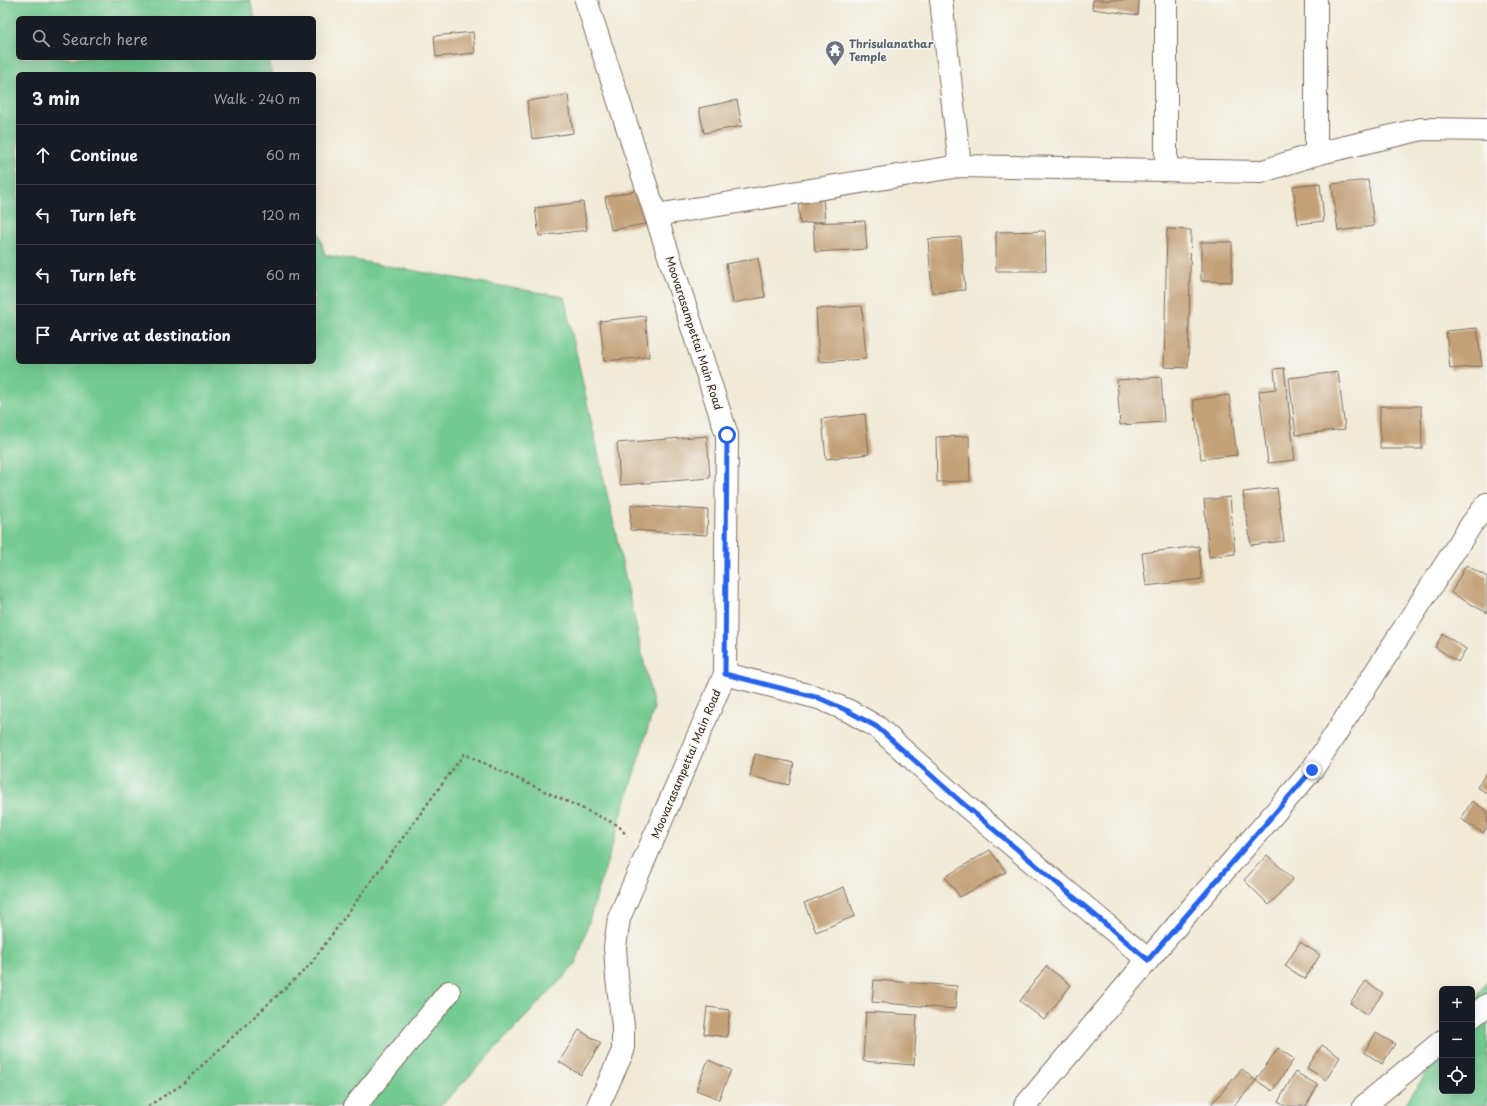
<!DOCTYPE html>
<meta charset="utf-8">
<style>
body{margin:0;font-family:"Playpen Sans",sans-serif;background:#242831;color:#f1f3f6}
.controls{position:absolute;right:12px;bottom:12px;display:grid;overflow:hidden;border-radius:6px;box-shadow:0 4px 16px #0002}
.controls button{width:36px;height:36px;display:grid;place-items:center;padding:0;border:0;border-bottom:1px solid #363941;background:#171b24;color:#f1f3f6;font:20px sans-serif}
.stop{position:absolute;width:12px;height:12px;margin:-9px;border:3px solid #2563eb;border-radius:50%;background:#fff}
.stop.end{background:#2563eb;border-color:#fff;box-shadow:0 1px 4px #0008}
.list{margin:0;padding:0;list-style:none}
h2{display:flex;justify-content:space-between;align-items:center;height:52px;margin:0;padding:0 16px;font-size:17px}
h2 small{font-size:13px;font-weight:400;color:#9ea1a6}
.list li{display:grid;grid-template-columns:26px 1fr auto;gap:12px;align-items:center;box-sizing:border-box;height:60px;padding:0 16px;border-top:1px solid #363941}
.list b{display:block;font-size:15px;white-space:nowrap}
.list em{font-size:13px;font-style:normal;color:#9ea1a6}
.icon{flex:none;width:22px;height:22px;fill:none;stroke:currentColor;stroke-width:2;stroke-linecap:round;stroke-linejoin:round}
.map{position:relative;flex:none;width:1487px;height:1106px;overflow:hidden}
.search{position:absolute;background:#171b24;box-shadow:0 4px 16px #0002;left:16px;top:16px;width:300px;height:44px;display:flex;align-items:center;gap:10px;box-sizing:border-box;padding:0 14px;border-radius:6px;color:#9ea1a6;font-size:15px}
.panel{position:absolute;background:#171b24;box-shadow:0 4px 16px #0002;left:16px;top:72px;width:300px;height:292px;border-radius:6px}
.map>svg:first-child{display:block}
.green{fill:#73cb91;stroke:#577a58}
.building{fill:#c3a077}
.lines{fill:none;stroke-linecap:round;stroke-linejoin:round}
.minor-casing{stroke:#7b6d5f;stroke-width:24}
.tertiary-casing{stroke:#7b6d5f;stroke-width:24}
.path{stroke:#7b6d5f;stroke-width:2.5;stroke-dasharray:3 3;stroke-linecap:butt}
.minor{stroke:#fff;stroke-width:22}
.tertiary{stroke:#fff;stroke-width:22}
.route{stroke:#2563eb;stroke-width:5}
.labels{text-anchor:middle;stroke-width:3;stroke-linejoin:round;paint-order:stroke}
.worship-label{font-size:11px;font-weight:bold;fill:#5b616d;stroke:#f6f6f2;text-anchor:start}
.street-label{font-size:11px;fill:#3b2a1e;stroke:#f6f6f2}
</style>
<div class="map">
<svg width="1487" height="1106" viewBox="0 0 1487 1106">
<rect width="100%" height="100%" fill="#f6f6f2"/>
<filter id="ink" filterUnits="userSpaceOnUse"><feTurbulence type="fractalNoise" baseFrequency=".025" numOctaves="2"/><feDisplacementMap in="SourceGraphic" scale="8" xChannelSelector="R" yChannelSelector="G"/><feConvolveMatrix kernelMatrix="1 2 1 2 8 2 1 2 1" color-interpolation-filters="sRGB"/></filter>
<filter id="wash" filterUnits="userSpaceOnUse"><feTurbulence type="fractalNoise" baseFrequency=".012" numOctaves="4" result="noise"/><feDisplacementMap in="SourceGraphic" scale="16" xChannelSelector="R" yChannelSelector="G"/><feGaussianBlur stdDeviation="0.9" result="paint"/><feColorMatrix in="noise" values="0 0 0 0 0 0 0 0 0 0 0 0 0 0 0 0 0 1.4 0 .05"/><feComposite in="paint" operator="in"/></filter>
<g filter="url(#wash)">
<rect width="100%" height="100%" fill="#f1ead7"/>
<g class="green">
<path d="M0,0H250L255,18H18V58H267L272,74H18V362H314V217L325,255L564,297L654,708L576,964L441,1106H0Z"/>
<path d="M1487,982V1106H1404L1442,1050V1091H1472V1004Z"/>
</g>
<g id="blocks">
<g class="building">
<path d="M1093,0H1139L1138,15L1092,9Z"/>
<path d="M473,32L475,53L436,57L434,36Z"/>
<path d="M568,95L573,133L532,139L527,101Z"/>
<path d="M737,100L742,126L704,133L699,108Z"/>
<path d="M1368,180L1374,226L1338,231L1332,184Z"/>
<path d="M1320,183L1324,221L1298,224L1293,186Z"/>
<path d="M639,190L646,224L611,230L605,197Z"/>
<path d="M823,198L825,221L800,224L798,200Z"/>
<path d="M583,202L587,230L539,236L535,208Z"/>
<path d="M865,221L867,249L815,252L813,223Z"/>
<path d="M1167,229L1191,230L1188,368L1164,367Z"/>
<path d="M1045,231L1046,271H996V232Z"/>
<path d="M961,237L965,290L932,293L928,239Z"/>
<path d="M1201,242H1232V282L1201,281Z"/>
<path d="M758,258L765,297L733,303L726,264Z"/>
<path d="M862,306L866,359L819,362L816,309Z"/>
<path d="M645,316L649,357L604,361L600,321Z"/>
<path d="M1477,328L1482,366L1450,369L1446,331Z"/>
<path d="M1284,368L1295,460L1268,463L1259,391L1276,389L1274,369Z"/>
<path d="M1338,372L1345,429L1296,435L1289,378Z"/>
<path d="M1161,377L1164,422L1120,425L1117,380Z"/>
<path d="M1229,395L1237,455L1201,459L1193,400Z"/>
<path d="M1380,406H1421L1422,449H1380Z"/>
<path d="M865,414L869,454L826,459L822,419Z"/>
<path d="M707,436L710,478L620,485L617,443Z"/>
<path d="M969,436L970,481L937,482L936,437Z"/>
<path d="M1277,488L1284,541L1251,545L1243,492Z"/>
<path d="M1230,497L1235,554L1209,557L1204,500Z"/>
<path d="M631,505L708,510L707,535L630,530Z"/>
<path d="M1199,546L1202,579L1146,586L1142,553Z"/>
<path d="M1466,565L1487,577V613L1451,593Z"/>
<path d="M1443,634L1466,649L1458,662L1435,647Z"/>
<path d="M755,754L794,763L789,785L750,776Z"/>
<path d="M1487,772V793L1477,787Z"/>
<path d="M1472,801L1487,811V827L1483,833L1461,819Z"/>
<path d="M990,850L1006,872L960,897L945,877Z"/>
<path d="M1267,855L1293,879L1269,905L1244,880Z"/>
<path d="M844,887L855,916L816,932L804,903Z"/>
<path d="M1300,942L1320,955L1305,979L1285,966Z"/>
<path d="M1046,966L1071,985L1044,1020L1020,1001Z"/>
<path d="M874,980L957,986L955,1009L872,1002Z"/>
<path d="M1366,981L1383,993L1367,1015L1350,1003Z"/>
<path d="M707,1007L730,1010L727,1037L704,1034Z"/>
<path d="M866,1012L917,1015L914,1065L863,1061Z"/>
<path d="M579,1030L601,1043L581,1075L559,1062Z"/>
<path d="M1376,1033L1395,1044L1382,1064L1364,1052Z"/>
<path d="M1322,1045L1340,1057L1326,1080L1307,1068Z"/>
<path d="M1278,1048L1294,1059L1272,1091L1256,1080Z"/>
<path d="M708,1060L731,1070L719,1099L696,1090Z"/>
<path d="M1242,1069L1256,1081L1234,1106H1210Z"/>
<path d="M1295,1072L1318,1085L1306,1106H1285L1278,1102Z"/>
</g>
</g>
</g>
<g filter="url(#ink)">
<use href="#blocks" fill-opacity="0" stroke="#7b6d5f" stroke-width="1"/>
<g class="lines">
<g class="minor-casing">
<g id="minor">
<path d="M941,0L960,166"/>
<path d="M1316,0V154"/>
<path d="M1166,170V0"/>
<path d="M656,215L960,166L1260,172L1316,154L1422,129L1487,130"/>
<path d="M725,674L819,698L849,711L877,727L960,801L1148,960"/>
<path d="M1472,1017L1487,1005"/>
<path d="M355,1106L449,992"/>
<path d="M1025,1106L1190,910L1312,770L1471,525L1487,504"/>
<path d="M1364,1106L1442,1041"/>
</g>
</g>
<g class="tertiary-casing">
<path id="tertiary" d="M586,0L727,435L725,674L619,918L615,947L617,978L623,1026V1051L598,1106"/>
</g>
<path class="path" d="M148,1106L180,1086L309,966L464,754L618,825L627,836"/>
<use href="#minor" class="minor"/>
<use href="#tertiary" class="tertiary"/>
</g>
</g>
<g class="lines" filter="url(#ink)">
<path class="route" d="M727,435L725,674L819,698L848,711L877,727L960,801L1148,960L1312,770"/>
</g>
<defs>
<g id="temple-pin" transform="scale(1)"><path d="M0 17L-7.5 6A9.5 9.5 0 1 1 7.5 6Z" fill="#6b7280" stroke="#f6f6f2"/><path d="M0-6L5-2H3V0L6.5 2.5H4V6H1.5V3h-3V6H-4V2.5H-6.5L-3 0V-2H-5Z" fill="#fff"/></g>
</defs>
<g fill-rule="evenodd">
<use href="#temple-pin" x="835" y="50"/>
</g>
<g class="labels">
<g class="worship-label">
<text x="849" y="48">Thrisulanathar<tspan x="849" dy="13">Temple</tspan></text>
</g>
<g class="street-label">
<text transform="translate(694 333) rotate(72)" y="4">Moovarasampettai Main Road</text>
<text transform="translate(686 764) rotate(-67)" y="4">Moovarasampettai Main Road</text>
</g>
</g>
</svg>
<div class="controls">
<button>+</button>
<button>−</button>
<button><svg class="icon" aria-label="locate" viewBox="0 0 24 24"><circle cx="12" cy="12" r="6"/><path d="M12 2v4M12 18v4M2 12h4M18 12h4"/></svg></button>
</div>
<div class="stop" style="left:727px;top:435px"></div>
<div class="stop end" style="left:1312px;top:770px"></div>
<div class="search"><svg class="icon" aria-label="search" viewBox="0 0 24 24"><circle cx="10" cy="10" r="6"/><path d="M15 15l6 6"/></svg>Search here</div>
<section class="panel">
<h2>3 min<small>Walk · 240 m</small></h2>
<ul class="list">
<li><svg class="icon" aria-label="ahead" viewBox="0 0 24 24"><path d="M12 20V5M6 11l6-6 6 6"/></svg><div><b>Continue</b></div><em>60 m</em></li>
<li><svg class="icon" aria-label="left" viewBox="0 0 24 24"><path d="M17 20v-9H6M10 6l-5 5 5 5"/></svg><div><b>Turn left</b></div><em>120 m</em></li>
<li><svg class="icon" aria-label="left" viewBox="0 0 24 24"><path d="M17 20v-9H6M10 6l-5 5 5 5"/></svg><div><b>Turn left</b></div><em>60 m</em></li>
<li><svg class="icon" aria-label="arrive" viewBox="0 0 24 24"><path d="M6 21V4h12l-3 4 3 4H6"/></svg><div><b>Arrive at destination</b></div></li>
</ul>
</section>
</div>
